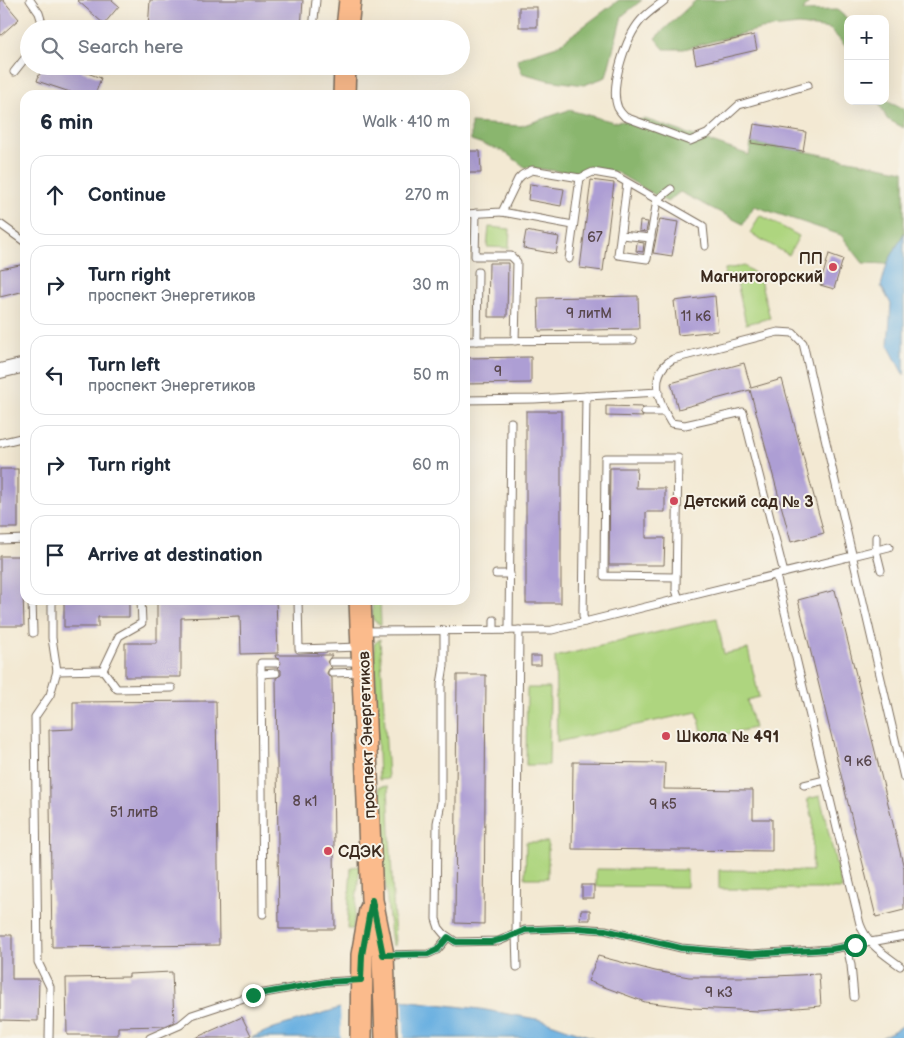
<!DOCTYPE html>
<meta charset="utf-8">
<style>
body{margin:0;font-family:"Balsamiq Sans",sans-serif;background:#f2f2f3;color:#1f2937}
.controls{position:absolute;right:15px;top:15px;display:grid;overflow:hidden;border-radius:10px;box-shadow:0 5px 20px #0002}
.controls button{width:45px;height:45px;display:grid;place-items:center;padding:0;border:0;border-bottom:1px solid #e0e1e3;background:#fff;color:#1f2937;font:25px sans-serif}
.stop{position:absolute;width:15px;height:15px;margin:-11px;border:4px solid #0b8043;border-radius:50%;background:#fff}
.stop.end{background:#0b8043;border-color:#fff;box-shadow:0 1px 5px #0008}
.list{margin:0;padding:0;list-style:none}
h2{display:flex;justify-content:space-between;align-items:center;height:65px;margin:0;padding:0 20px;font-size:21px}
h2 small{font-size:16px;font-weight:400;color:#747a83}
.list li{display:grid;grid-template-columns:32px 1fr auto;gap:15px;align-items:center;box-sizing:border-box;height:80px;margin:0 10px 10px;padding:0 10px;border:1px solid #e0e1e3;border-radius:15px}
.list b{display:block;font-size:19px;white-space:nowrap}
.list p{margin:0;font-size:16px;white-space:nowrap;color:#747a83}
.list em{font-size:16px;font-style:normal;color:#747a83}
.icon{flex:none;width:28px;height:28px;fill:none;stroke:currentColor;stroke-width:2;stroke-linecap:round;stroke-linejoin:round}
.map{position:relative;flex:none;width:904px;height:1038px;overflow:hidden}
.search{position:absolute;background:#fff;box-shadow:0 5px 20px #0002;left:20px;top:20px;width:450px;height:55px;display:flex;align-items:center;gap:12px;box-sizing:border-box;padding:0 18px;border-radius:28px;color:#747a83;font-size:19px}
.panel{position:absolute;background:#fff;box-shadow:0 5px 20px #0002;left:20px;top:90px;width:450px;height:515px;border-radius:15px}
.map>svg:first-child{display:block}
.green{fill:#aed57f;stroke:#74804e}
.forest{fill:#8ab66e;stroke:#627046}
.water{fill:#6bb0e1;stroke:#536d80}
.pier{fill:#f3e9d3}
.building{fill:#ad9ed4}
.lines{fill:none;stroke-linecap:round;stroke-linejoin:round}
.lane-casing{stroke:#7b6d5d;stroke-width:9}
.street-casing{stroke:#7b6d5d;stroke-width:16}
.primary-casing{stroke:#7b6d5d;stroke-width:24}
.lane{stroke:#fff;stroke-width:7}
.street{stroke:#fff;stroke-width:14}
.primary{stroke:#fbbb8c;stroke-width:21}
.route{stroke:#0b8043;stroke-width:6}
.poi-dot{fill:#d1495b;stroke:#f7f3e8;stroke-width:2}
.labels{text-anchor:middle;stroke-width:4;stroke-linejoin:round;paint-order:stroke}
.number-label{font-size:14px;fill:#58474c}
.poi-label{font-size:16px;font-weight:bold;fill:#3b2a1e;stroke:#f7f3e8;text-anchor:start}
.street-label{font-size:16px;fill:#3b2a1e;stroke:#f7f3e8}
</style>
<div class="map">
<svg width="904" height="1038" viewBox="0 0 904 1038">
<rect width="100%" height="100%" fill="#f7f3e8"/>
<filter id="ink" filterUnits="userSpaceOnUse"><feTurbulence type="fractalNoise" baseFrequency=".02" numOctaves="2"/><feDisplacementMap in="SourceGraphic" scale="10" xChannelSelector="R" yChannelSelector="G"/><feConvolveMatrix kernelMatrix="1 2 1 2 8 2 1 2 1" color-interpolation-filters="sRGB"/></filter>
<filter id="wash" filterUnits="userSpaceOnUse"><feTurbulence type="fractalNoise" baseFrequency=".0096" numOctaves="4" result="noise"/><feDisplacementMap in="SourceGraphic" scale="20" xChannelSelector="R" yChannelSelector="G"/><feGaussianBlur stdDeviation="1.12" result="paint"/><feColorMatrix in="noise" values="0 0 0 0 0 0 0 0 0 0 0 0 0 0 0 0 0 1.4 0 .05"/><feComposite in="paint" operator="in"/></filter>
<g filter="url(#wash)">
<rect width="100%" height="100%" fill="#f3e9d3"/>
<g class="green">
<path d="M760,215L799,236L789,255L750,233Z"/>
<path d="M489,227L510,229L509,248L487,247Z"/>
<path d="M744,266L759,276L770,318L746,324L736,278L724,277L725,269Z"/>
<path d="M372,600H380L381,625L373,620Z"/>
<path d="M717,618L724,654L748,649L759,697L747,700L754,728L704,739L697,712L557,742L555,657Z"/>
<path d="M380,639L388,779L379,780L374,644Z"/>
<path d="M527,688H550L549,765H526Z"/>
<path d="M388,786L395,945H392L383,865L379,787Z"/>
<path d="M820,796L842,889H719V870L812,871L813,819L807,799Z"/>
<path d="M526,842H548V878H525Z"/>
<path d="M360,866L353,929H347L351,867Z"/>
<path d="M596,869L687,870V887L596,886Z"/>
</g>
<g class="forest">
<path d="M619,0H642L622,16L606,77L584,85L548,80L522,73L517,59L557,46Z"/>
<path d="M696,0H810L803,11L837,10L848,19V49L830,29L799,25L761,29L684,49H664L655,38Z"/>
<path d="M885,97L890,103L904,109V128L887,119L878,101H885Z"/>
<path d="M569,110L614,122L645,119L749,155L751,143L803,151L904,171V233L887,264L863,263L841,235L754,206L743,224L680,192L667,202L616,172L593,169L580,174L525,167L503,151L471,140V123L521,126Z"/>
</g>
<g class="water">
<path d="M904,233V376L888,345L891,304L881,286L887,264Z"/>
<path d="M403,1000L480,1009L542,1020L594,1038H251L274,1028L340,1008Z"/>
<path d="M904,1025V1038H881Z"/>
</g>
<path class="pier" d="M403,997L404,1038H341L340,1005Z"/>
<g id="blocks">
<g class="building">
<path d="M0,0H3L19,19L0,36Z"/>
<path d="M77,0H112L119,6L104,24Z"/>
<path d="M150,0H303L301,29H148Z"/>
<rect x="519" y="7" width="18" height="20"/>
<path d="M754,35L757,50L696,64L693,49Z"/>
<path d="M42,66H68L101,78L95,95H79L37,81Z"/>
<path d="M754,124L806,132L803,151L751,143Z"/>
<path d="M465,151H480L481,173H465Z"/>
<path d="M591,180L614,183L603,271L580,268Z"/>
<path d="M530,184L564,189L561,206L528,200Z"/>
<path d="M660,219L678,222L672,256L653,253Z"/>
<path d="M640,221L648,222L646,232L639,231Z"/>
<path d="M526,231L559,237L556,254L523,248Z"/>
<path d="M637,242L644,243L643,252L636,251Z"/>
<path d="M829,254L843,259L834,289L820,285Z"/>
<path d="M489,263H508L507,317H488Z"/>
<path d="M25,264V291L0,297V269Z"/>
<path d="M638,296L639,329L539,331L538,298Z"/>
<path d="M715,296L718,331L678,335L674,301Z"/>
<path d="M531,357V383L465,384V358Z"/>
<path d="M744,363L751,388L782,379L824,533L791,542L750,390L678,409L671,383Z"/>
<path d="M606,406L643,407L640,412L643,417L606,416Z"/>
<rect x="526" y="411" width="35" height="192"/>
<path d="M610,468H637L636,488H665V512H646V538H665L664,565H609Z"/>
<rect x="0" y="469" width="18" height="59"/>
<path d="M0,556H22L24,626H0Z"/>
<path d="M835,590L904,868V910L876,917L798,600Z"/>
<path d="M64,600H129V617H98V627H64Z"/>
<path d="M157,600H276L278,653L241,654L240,616L181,618V677H125V643H157Z"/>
<path d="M275,655H332L327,662L332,668L329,669L327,673L328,676L332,678L335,929H279L276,678L281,675V670L277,668L281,663L279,659L276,658Z"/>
<rect x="531" y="656" width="10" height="9"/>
<path d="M457,675H486L484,924L455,923Z"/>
<path d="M216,701L219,945L52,947L49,730L73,729V702Z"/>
<path d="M573,762L665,763L664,789L753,790V819H772V851L572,849Z"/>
<rect x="582" y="885" width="12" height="13"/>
<path d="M581,910H590V920H580Z"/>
<path d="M0,935H12V979H39L38,1021L0,1020Z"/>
<path d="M598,956L655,971L689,977H753L819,974L821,1006L759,1011L693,1008L645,1002L588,981Z"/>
<path d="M172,972L174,1022L165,1026L118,1027V1035H67L66,978L129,977V974Z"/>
<path d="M242,1017L251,1035L244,1038H195Z"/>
</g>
</g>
</g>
<g filter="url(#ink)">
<use href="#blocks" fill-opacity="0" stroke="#7b6d5d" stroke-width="1"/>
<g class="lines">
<g class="lane-casing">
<g id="lane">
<path d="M30,0L39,13L44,29"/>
<path d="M665,0C658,6 648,12 641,20C626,37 609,87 618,108C620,112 622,114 625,117L690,141L707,134L739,105L808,85"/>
<path d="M313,29L316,0"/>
<path d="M14,72L29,53"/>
<path d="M627,183L618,255L647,259L657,200L671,189"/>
<path d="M502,212L573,225"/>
<path d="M476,213L475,256H511L517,262L515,341"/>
<path d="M465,214L502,212L518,179L522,175L532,170L580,178L593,172L616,176L703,226L705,246"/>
<path d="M0,224L25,242"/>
<path d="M621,235L651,238"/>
<path d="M569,259L580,178"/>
<path d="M465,341L633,340"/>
<path d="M477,341L478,272"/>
<path d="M465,400L534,399L659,392"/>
<path d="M645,412H664"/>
<path d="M0,443L25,437"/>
<path d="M876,537V550L881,570"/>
<path d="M0,540L25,539"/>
<path d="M784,573L743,412L685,425L671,423C658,403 648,373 673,359L778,332L793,333L803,343L904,778"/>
<path d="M496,574H510"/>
<path d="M776,575L860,924C867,944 884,954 900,966"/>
<path d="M676,577L604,576L605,458H678L676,590L679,599"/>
<path d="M32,600L33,633"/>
<path d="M52,600V638L57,671L103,670L117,689L172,688"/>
<path d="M298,600L299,649L360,647"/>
<path d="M585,622L583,616L586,396"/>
<path d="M444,630V666L441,684V803L437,823L436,919L439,928L444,934L456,942L499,941L525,930L577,928L605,930L681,948L752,954L832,949L904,936"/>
<path d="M494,630V620"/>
<path d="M509,630L511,422"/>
<path d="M362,631L552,630L889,547"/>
<path d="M332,662H361"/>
<path d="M103,670L119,636L142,623L141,600"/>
<path d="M332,673L362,672"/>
<path d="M261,674L276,673"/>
<path d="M804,785L825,780"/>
<path d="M263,914L261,663H276"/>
<path d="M847,947L851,965L854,997"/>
<path d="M385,955L428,954L437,950L448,937"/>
<path d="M517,967L516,934L519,630"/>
<path d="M49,1038L50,987L38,962L35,717L50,695L57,671"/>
<path d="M150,1038L180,1025L192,1015L253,995L326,982L361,980"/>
</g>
</g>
<g class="street-casing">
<path id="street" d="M0,371L25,365"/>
</g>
<g class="primary-casing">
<g id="primary">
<path d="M347,29L350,0"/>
<path d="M344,95L345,66"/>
<path d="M360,600L372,900L383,955L386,1038"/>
<path d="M361,1038L362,955L370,910"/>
</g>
</g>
<use href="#lane" class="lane"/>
<use href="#street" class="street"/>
<use href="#primary" class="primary"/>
</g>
</g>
<g class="lines" filter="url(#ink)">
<path class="route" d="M253,995L326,982L361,980L362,955L372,900L383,955L428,954L437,950L448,937L456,942H491L507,938L525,930L578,928L605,930L681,948L752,954L832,949L855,945"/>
</g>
<g class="poi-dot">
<circle cx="833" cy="267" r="5"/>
<circle cx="674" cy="501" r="5"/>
<circle cx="666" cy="736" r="5"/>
<circle cx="328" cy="851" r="5"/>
</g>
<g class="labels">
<g class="number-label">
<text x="595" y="242">67</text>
<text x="589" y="318">9 литМ</text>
<text x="696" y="321">11 к6</text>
<text x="498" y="376">9</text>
<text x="858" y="766">9 к6</text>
<text x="305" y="806">8 к1</text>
<text x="663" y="809">9 к5</text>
<text x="134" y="817">51 литВ</text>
<text x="719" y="997">9 к3</text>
</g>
<g class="poi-label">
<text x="823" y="264" text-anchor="end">ПП<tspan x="823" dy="18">Магнитогорский</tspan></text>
<text x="684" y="507">Детский сад № 3</text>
<text x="676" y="742">Школа № 491</text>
<text x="338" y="857">СДЭК</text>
</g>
<g class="street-label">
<text transform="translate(366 735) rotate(-92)" y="6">проспект Энергетиков</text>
</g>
</g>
</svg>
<div class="controls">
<button>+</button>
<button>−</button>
</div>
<div class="stop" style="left:855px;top:945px"></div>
<div class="stop end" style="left:253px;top:995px"></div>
<div class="search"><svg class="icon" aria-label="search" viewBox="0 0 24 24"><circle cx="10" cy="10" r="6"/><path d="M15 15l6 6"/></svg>Search here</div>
<section class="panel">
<h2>6 min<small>Walk · 410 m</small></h2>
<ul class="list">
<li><svg class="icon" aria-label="ahead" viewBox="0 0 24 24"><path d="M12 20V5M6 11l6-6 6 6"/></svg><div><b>Continue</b></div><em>270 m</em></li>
<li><svg class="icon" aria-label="right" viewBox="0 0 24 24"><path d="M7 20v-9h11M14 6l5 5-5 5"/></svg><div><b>Turn right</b><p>проспект Энергетиков</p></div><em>30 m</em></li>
<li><svg class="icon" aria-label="left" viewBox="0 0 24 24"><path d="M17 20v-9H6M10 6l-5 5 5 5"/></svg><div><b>Turn left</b><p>проспект Энергетиков</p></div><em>50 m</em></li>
<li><svg class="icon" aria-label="right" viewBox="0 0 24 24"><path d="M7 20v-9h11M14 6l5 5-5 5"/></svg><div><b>Turn right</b></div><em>60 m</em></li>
<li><svg class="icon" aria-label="arrive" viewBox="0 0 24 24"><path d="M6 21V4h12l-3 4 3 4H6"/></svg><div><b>Arrive at destination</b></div></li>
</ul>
</section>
</div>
